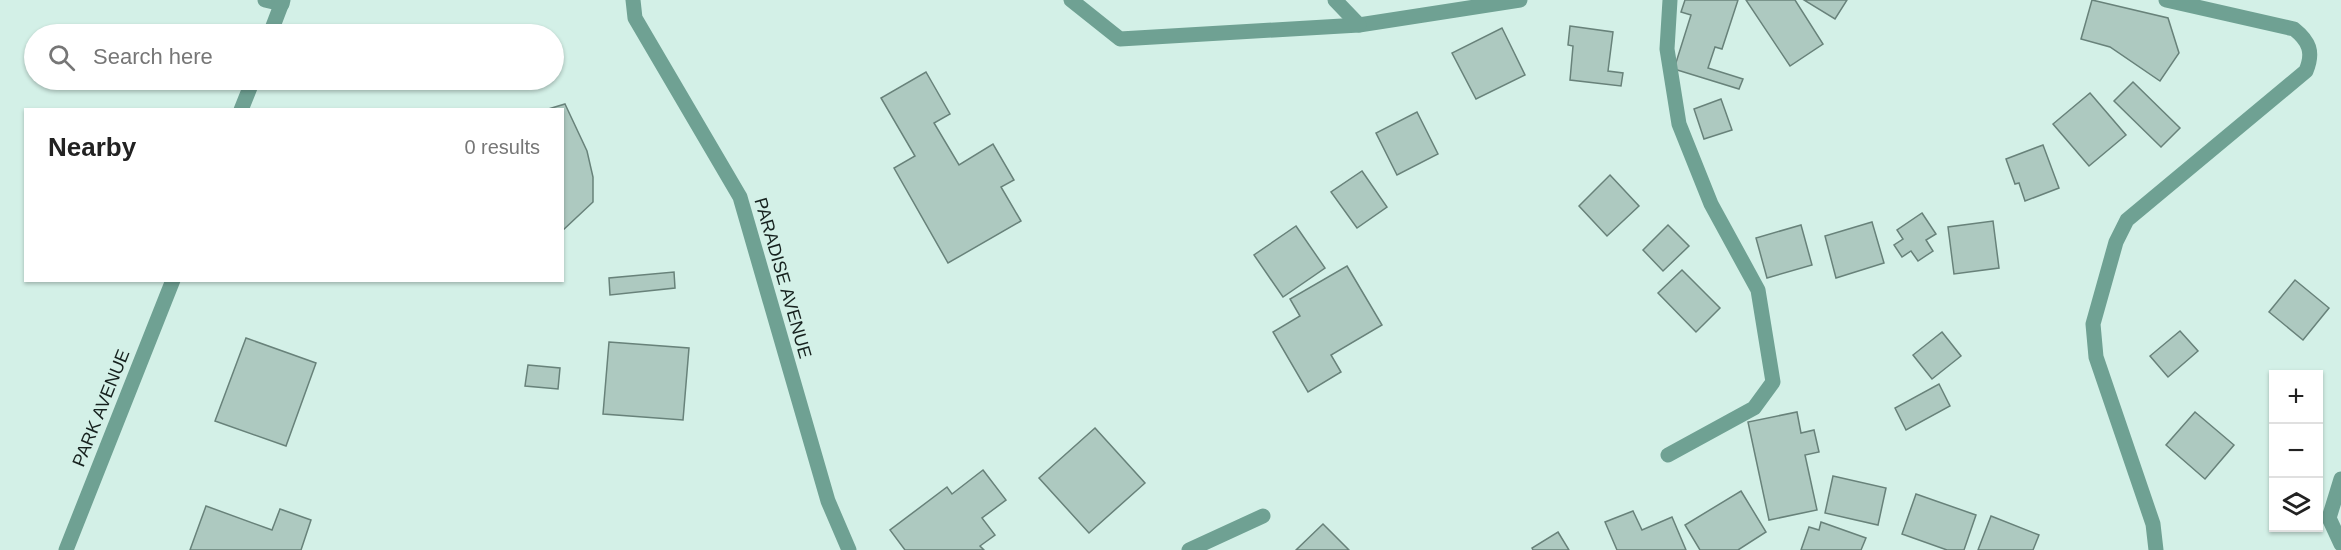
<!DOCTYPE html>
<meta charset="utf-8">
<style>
body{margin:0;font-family:Arial,sans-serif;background:#f6f6f6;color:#222}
.controls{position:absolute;right:18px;bottom:18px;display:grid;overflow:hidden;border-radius:0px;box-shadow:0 2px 4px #0004}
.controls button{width:54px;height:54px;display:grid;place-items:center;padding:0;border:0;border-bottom:2px solid #e0e0e0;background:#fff;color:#222;font:30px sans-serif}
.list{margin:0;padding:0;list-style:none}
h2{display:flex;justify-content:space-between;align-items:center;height:78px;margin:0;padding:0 24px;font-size:26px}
h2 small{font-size:20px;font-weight:400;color:#767676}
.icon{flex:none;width:33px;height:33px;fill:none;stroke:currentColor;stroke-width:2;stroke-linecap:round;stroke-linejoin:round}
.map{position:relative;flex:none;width:2341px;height:550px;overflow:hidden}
.search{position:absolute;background:#fff;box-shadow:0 2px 4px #0004;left:24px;top:24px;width:540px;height:66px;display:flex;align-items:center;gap:15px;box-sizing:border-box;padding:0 21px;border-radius:33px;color:#767676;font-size:22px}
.panel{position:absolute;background:#fff;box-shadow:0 2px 4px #0004;left:24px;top:108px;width:540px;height:174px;border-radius:0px}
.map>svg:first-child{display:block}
.building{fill:#adc9c0;stroke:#68827a;stroke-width:1.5}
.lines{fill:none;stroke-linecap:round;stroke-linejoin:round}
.minor{stroke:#6fa193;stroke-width:15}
.tertiary{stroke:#6fa193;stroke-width:15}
.labels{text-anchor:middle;stroke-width:4.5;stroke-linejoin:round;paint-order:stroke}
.street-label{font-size:18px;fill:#16211e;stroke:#d3f0e7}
</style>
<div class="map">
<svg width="2341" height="550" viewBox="0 0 2341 550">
<rect width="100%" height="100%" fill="#d3f0e7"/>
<g class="building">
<path d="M1685,0H1738L1722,49L1715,47L1708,68L1743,79L1739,89L1674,69L1691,15L1681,12Z"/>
<path d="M1746,0H1795L1823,44L1790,66Z"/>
<path d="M1804,0H1847L1835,19Z"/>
<path d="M2092,0L2168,18L2179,53L2160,81L2110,47L2081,39Z"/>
<path d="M1570,26L1613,32L1608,71L1623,73L1621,86L1570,80L1573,46L1568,45Z"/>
<path d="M1502,28L1525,75L1476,99L1452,53Z"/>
<path d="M926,72L950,114L934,123L959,165L993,144L1014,180L1001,187L1021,221L948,263L894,168L915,156L881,98Z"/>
<path d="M2133,82L2180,128L2161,147L2114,101Z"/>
<path d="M2090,93L2126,135L2089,166L2053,124Z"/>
<path d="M1721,99L1732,130L1704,139L1694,109Z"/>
<path d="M565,104L587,151L593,177V202L562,231V110H545Z"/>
<path d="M1417,112L1438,154L1397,175L1376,133Z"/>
<path d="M2043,145L2059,188L2025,201L2019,183L2015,184L2006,159Z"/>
<path d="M1362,171L1387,207L1357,228L1331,192Z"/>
<path d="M1610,175L1639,206L1607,236L1579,206Z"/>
<path d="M1922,213L1936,234L1926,240L1933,251L1918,261L1911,251L1902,257L1894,245L1903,239L1897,230Z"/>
<path d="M1993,221L1999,268L1954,274L1948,227Z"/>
<path d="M1872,222L1884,263L1836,278L1825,236Z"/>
<path d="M1668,225L1689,246L1663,271L1643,250Z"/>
<path d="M1801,225L1812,265L1767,278L1756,238Z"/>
<path d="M1296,226L1325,268L1283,297L1254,255Z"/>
<path d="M1347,266L1382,325L1331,355L1341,372L1308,392L1273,332L1300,316L1290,299Z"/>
<path d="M1682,270L1720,308L1696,332L1658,293Z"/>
<path d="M674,272L675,288L610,295L609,278Z"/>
<path d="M2295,280L2329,308L2303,340L2269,312Z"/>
<path d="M2180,331L2198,351L2168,377L2150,356Z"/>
<path d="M1942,332L1961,356L1932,379L1913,355Z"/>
<path d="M246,338L316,363L286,446L215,421Z"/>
<path d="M609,342L689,348L683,420L603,414Z"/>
<path d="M528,365L560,368L558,389L525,386Z"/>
<path d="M1939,384L1950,406L1906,430L1895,408Z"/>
<path d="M1797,412L1801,433L1814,430L1819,452L1805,455L1817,510L1769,520L1748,422Z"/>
<path d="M2195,412L2234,445L2205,479L2166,445Z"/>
<path d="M1095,428L1145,483L1089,533L1039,478Z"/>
<path d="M983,470L1006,500L982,518L995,535L980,546L984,550H905L890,530L947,487L952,494Z"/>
<path d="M1833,476L1886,488L1878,525L1825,513Z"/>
<path d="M1741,491L1766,532L1738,550H1700L1685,525Z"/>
<path d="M1916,494L1976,515L1964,550H1947L1902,534Z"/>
<path d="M206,506L272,530L280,509L311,520L301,550H190Z"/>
<path d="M1633,511L1642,530L1672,517L1686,550H1617L1605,522Z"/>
<path d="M1991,516L2039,535L2033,550H1978Z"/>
<path d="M1821,522L1866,538L1861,550H1801L1809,527L1819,530Z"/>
<path d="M1323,524L1349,550H1296Z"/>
<path d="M1558,532L1569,550H1533L1532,548Z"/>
</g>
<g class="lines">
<g class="minor">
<path d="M265,0L282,4"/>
<path d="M1071,0L1120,39L1359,25L1520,0"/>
<path d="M1335,0L1359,25"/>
<path d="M270,34L283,0"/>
<path d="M241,110L253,80"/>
<path d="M1668,455L1754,408L1773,382L1758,290L1711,204L1679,124L1667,49L1670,0"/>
<path d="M2341,479L2329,518L2341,544"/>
<path d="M66,550L173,280"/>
<path d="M1189,550L1263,516"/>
<path d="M2156,550L2153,524L2096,357L2093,324L2116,242L2127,220L2306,71C2314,52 2309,41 2294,29L2166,0"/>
</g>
<path class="tertiary" d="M633,0L635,18L740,197L828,501L849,550"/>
</g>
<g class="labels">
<g class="street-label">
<text transform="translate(783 278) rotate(74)" y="6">PARADISE AVENUE</text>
<text transform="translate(101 408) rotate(-68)" y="6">PARK AVENUE</text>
</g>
</g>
</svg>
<div class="controls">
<button>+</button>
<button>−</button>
<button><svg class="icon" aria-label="layers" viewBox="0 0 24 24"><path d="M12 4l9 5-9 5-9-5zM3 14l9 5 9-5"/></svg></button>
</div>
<div class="search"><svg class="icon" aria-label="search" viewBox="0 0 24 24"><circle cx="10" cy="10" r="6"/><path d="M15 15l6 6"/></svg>Search here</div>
<section class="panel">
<h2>Nearby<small>0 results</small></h2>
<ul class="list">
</ul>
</section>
</div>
